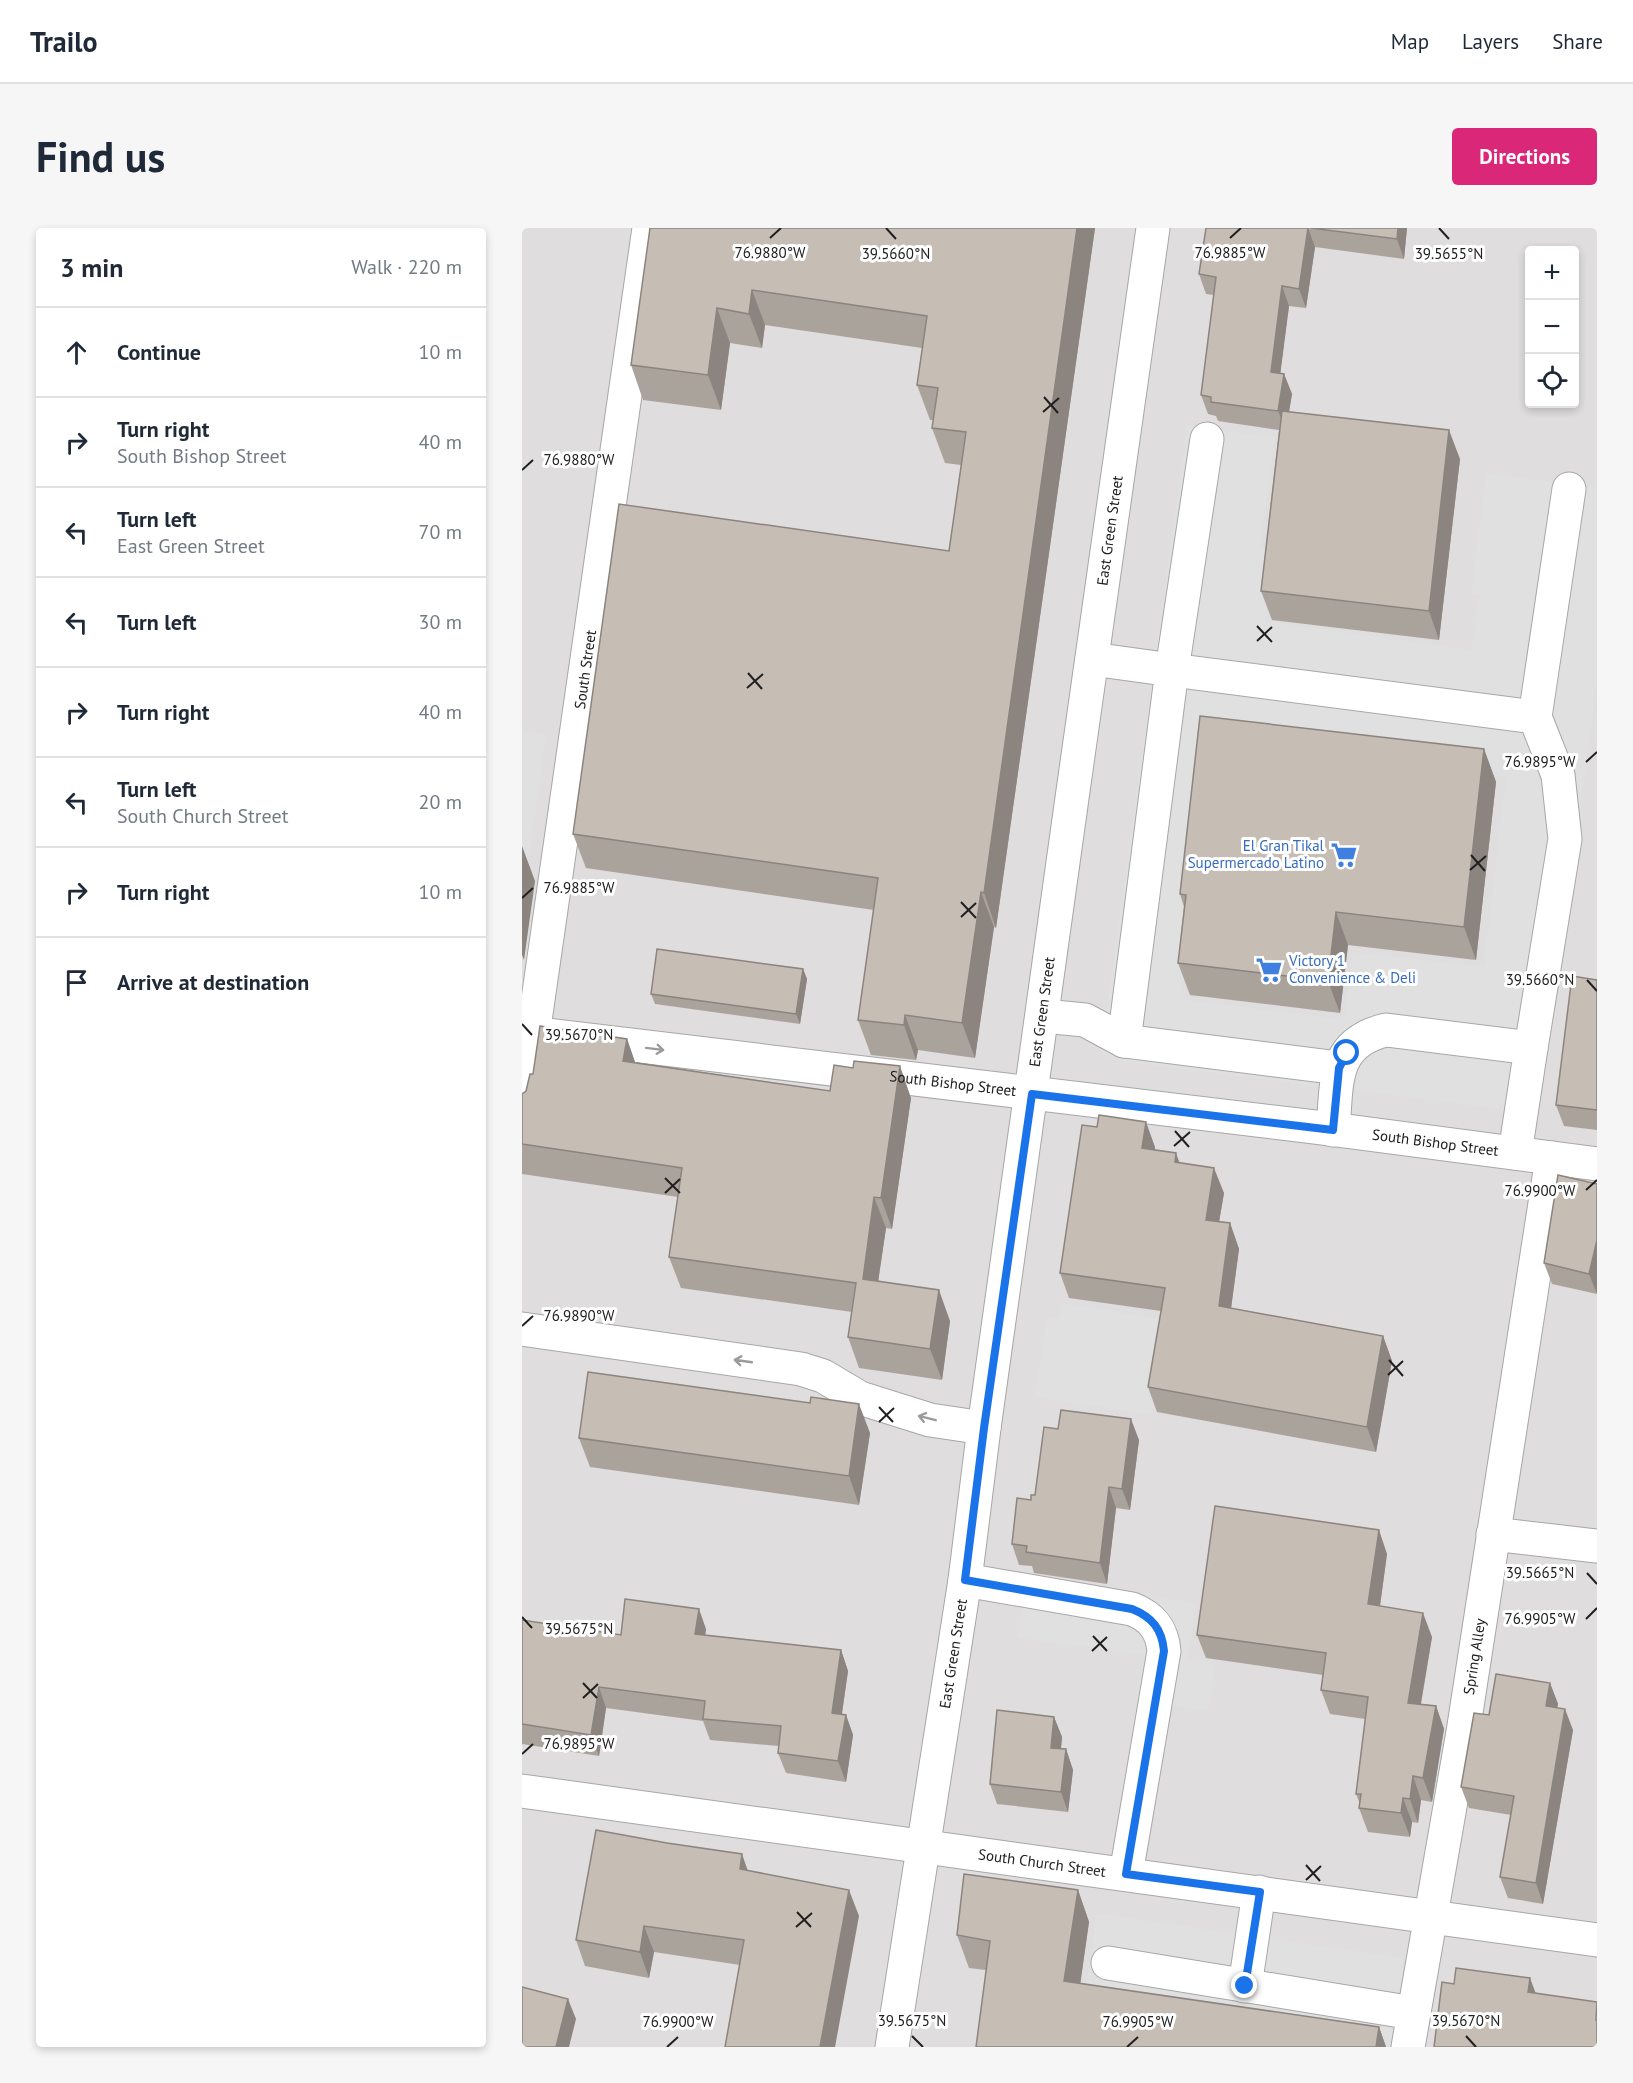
<!DOCTYPE html>
<meta charset="utf-8">
<style>
body{margin:0;font-family:"PT Sans",sans-serif;background:#f6f6f7;color:#1f2937}
.controls{position:absolute;right:18px;top:18px;display:grid;overflow:hidden;border-radius:6px;box-shadow:0 3px 9px #0003}
.controls button{width:54px;height:54px;display:grid;place-items:center;padding:0;border:0;border-bottom:2px solid #e0e1e3;background:#fff;color:#1f2937;font:30px sans-serif}
.stop{position:absolute;width:18px;height:18px;margin:-14px;border:4px solid #1a73e8;border-radius:50%;background:#fff}
.stop.end{background:#1a73e8;border-color:#fff;box-shadow:0 2px 6px #0008}
.list{margin:0;padding:0;list-style:none}
h2{display:flex;justify-content:space-between;align-items:center;height:78px;margin:0;padding:0 24px;font-size:26px}
h2 small{font-size:20px;font-weight:400;color:#747a83}
.list li{display:grid;grid-template-columns:39px 1fr auto;gap:18px;align-items:center;box-sizing:border-box;height:90px;padding:0 24px;border-top:2px solid #e0e1e3}
.list b{display:block;font-size:22px;white-space:nowrap}
.list p{margin:0;font-size:20px;white-space:nowrap;color:#747a83}
.list em{font-size:20px;font-style:normal;color:#747a83}
.icon{flex:none;width:33px;height:33px;fill:none;stroke:currentColor;stroke-width:2;stroke-linecap:round;stroke-linejoin:round}
.map{position:relative;flex:none;width:1075px;height:1819px;overflow:hidden;border-radius:6px}
header{display:flex;align-items:center;gap:36px;box-sizing:border-box;height:84px;padding:0 30px;background:#fff;border-bottom:2px solid #e0e1e3}
header strong{font-size:28px}
nav{display:flex;gap:33px;margin-inline-start:auto;font-size:21px}
.intro{display:flex;align-items:center;justify-content:space-between;box-sizing:border-box;height:144px;padding:0 36px}
h1{margin:0;font-size:42px}
.button{padding:15px 27px;border-radius:6px;background:#db2777;color:#fff;font-size:21px;font-weight:700}
main{display:flex;gap:36px;padding:0 36px}
aside{flex:1;background:#fff;border-radius:6px;box-shadow:0 3px 9px #0003}
.map>svg:first-child{display:block}
.residential{fill:#dfdddd;fill-rule:evenodd}
.parking{fill:#e0e0e0;fill-rule:evenodd}
.lines{fill:none;stroke-linecap:round;stroke-linejoin:round}
.minor-casing{stroke:#a7a7a7;stroke-width:35}
.minor{stroke:#fff;stroke-width:33}
.wall{fill:#aaa39c}
.shaded-wall{fill:#8b847f}
.building{fill:#c6bdb5;stroke:#8b847f;stroke-width:1.5}
.oneway{stroke:#9b9b9b}
.route{stroke:#1a73e8;stroke-width:8}
.ticks{fill:none;stroke:#202020;stroke-width:2}
.labels{text-anchor:middle;stroke-width:6;stroke-linejoin:round;paint-order:stroke}
.street-label{font-size:15px;fill:#202020;stroke:#fff}
.shop-label{font-size:15px;fill:#366cbe;stroke:#fff;text-anchor:end}
.ticks-label{font-size:15px;text-anchor:middle;fill:#202020;stroke:#fff;stroke-width:6;stroke-linejoin:round;paint-order:stroke}
</style>
<header>
<strong>Trailo</strong>
<nav><a>Map</a><a>Layers</a><a>Share</a></nav>
</header>
<div class="intro"><h1>Find us</h1><a class="button">Directions</a></div>
<main>
<aside>
<h2>3 min<small>Walk · 220 m</small></h2>
<ul class="list">
<li><svg class="icon" aria-label="ahead" viewBox="0 0 24 24"><path d="M12 20V5M6 11l6-6 6 6"/></svg><div><b>Continue</b></div><em>10 m</em></li>
<li><svg class="icon" aria-label="right" viewBox="0 0 24 24"><path d="M7 20v-9h11M14 6l5 5-5 5"/></svg><div><b>Turn right</b><p>South Bishop Street</p></div><em>40 m</em></li>
<li><svg class="icon" aria-label="left" viewBox="0 0 24 24"><path d="M17 20v-9H6M10 6l-5 5 5 5"/></svg><div><b>Turn left</b><p>East Green Street</p></div><em>70 m</em></li>
<li><svg class="icon" aria-label="left" viewBox="0 0 24 24"><path d="M17 20v-9H6M10 6l-5 5 5 5"/></svg><div><b>Turn left</b></div><em>30 m</em></li>
<li><svg class="icon" aria-label="right" viewBox="0 0 24 24"><path d="M7 20v-9h11M14 6l5 5-5 5"/></svg><div><b>Turn right</b></div><em>40 m</em></li>
<li><svg class="icon" aria-label="left" viewBox="0 0 24 24"><path d="M17 20v-9H6M10 6l-5 5 5 5"/></svg><div><b>Turn left</b><p>South Church Street</p></div><em>20 m</em></li>
<li><svg class="icon" aria-label="right" viewBox="0 0 24 24"><path d="M7 20v-9h11M14 6l5 5-5 5"/></svg><div><b>Turn right</b></div><em>10 m</em></li>
<li><svg class="icon" aria-label="arrive" viewBox="0 0 24 24"><path d="M6 21V4h12l-3 4 3 4H6"/></svg><div><b>Arrive at destination</b></div></li>
</ul>
</aside>
<div class="map">
<svg width="1075" height="1819" viewBox="0 0 1075 1819">
<rect width="100%" height="100%" fill="#f1ede7"/>
<path class="residential" d="M0,0H1075V1819H0ZM1008,22H1052V176H1008Z"/>
<g class="parking">
<path d="M665,198L753,209L738,321L753,324L744,393L949,422L958,367L949,365L964,245L1075,260V457L1015,886L584,831L579,825ZM689,513L984,549L962,739L831,724L822,792L658,771Z"/>
<path d="M0,503L24,506L6,644H0Z"/>
<path d="M540,1075L644,1092L629,1187L513,1169L525,1089L537,1091Z"/>
<path d="M504,1350L674,1375L667,1430L693,1435L686,1483L615,1473L622,1427L496,1410Z"/>
<path d="M574,1685L882,1730L870,1819H806L561,1783Z"/>
</g>
<g class="lines">
<g class="minor-casing">
<g id="minor">
<path d="M685,211L650,442L1013,489L1036,547L1043,611L1009,820"/>
<path d="M570,431L650,442L602,813"/>
<path d="M1013,489L1047,261"/>
<path d="M521,788L563,792L602,813L817,840"/>
<path id="s1" d="M0,804L793,899L1075,936"/>
<path id="s2" d="M0,883L127,0"/>
<path d="M811,902C815,856 809,815 864,802L1009,820L993,925"/>
<path d="M0,1101L279,1141L301,1148L338,1170L408,1192L462,1200"/>
<path d="M971,1306L1075,1318"/>
<path d="M443,1352L610,1381C630,1389 640,1401 642,1423L604,1646"/>
<path id="s3" d="M0,1563L1075,1712"/>
<path d="M586,1735L891,1785"/>
<path d="M723,1758L737,1664"/>
<path id="s4" d="M370,1819L443,1352L462,1200L550,570L631,0"/>
<path id="s5" d="M886,1819L941,1504L1030,930"/>
</g>
</g>
<use href="#minor" class="minor"/>
</g>
<g class="wall">
<path d="M128,0H573L474,700L472,699L453,830L396,822L394,832L349,827L336,792L352,682L64,640L51,606L427,323L439,237L423,235L410,200L411,192H408L395,157L400,120L243,97L240,120L208,115L199,182L121,172L109,137Z"/>
<path d="M684,0H885L882,31L793,19L784,80L767,78L758,145L762,146L770,166L767,183L938,231L917,412L750,392L739,363L757,202L696,193L694,188L686,186L679,167L692,67L684,66L677,46Z"/>
<path d="M962,521L974,554L954,732L826,717L818,785L668,767L656,735L662,679L658,666Z"/>
<path d="M281,741L285,751L278,796L133,776L129,766Z"/>
<path d="M1075,752V902L1042,898L1034,877Z"/>
<path d="M105,811L113,834L308,863L389,870L370,1001L364,1000L356,1053L428,1093L420,1152L337,1140L326,1109L330,1084L159,1060L147,1029L156,969L0,946V866L4,863L11,846Z"/>
<path d="M633,919V922L657,934L702,965L697,994L708,995L717,1021L709,1080L861,1108L870,1133L854,1224L635,1184L626,1159L639,1083L547,1070L538,1045Z"/>
<path d="M1036,947L1075,1066L1030,1056L1022,1035Z"/>
<path d="M288,1175L348,1205L337,1277L68,1239L57,1210Z"/>
<path d="M617,1212L608,1282L594,1280L585,1356L512,1345L510,1338L497,1337L490,1316L509,1272Z"/>
<path d="M865,1326L858,1378L910,1409L899,1476L914,1478L922,1501L910,1574L899,1572L896,1595L890,1594L888,1609L846,1604L837,1580L838,1576L834,1566L843,1491L808,1486L799,1462L801,1447L684,1430L675,1407Z"/>
<path d="M0,1392L99,1407L184,1401L183,1407L319,1422L326,1443L320,1486L324,1487L331,1507L324,1554L264,1545L256,1525L257,1518L188,1512L181,1493L84,1480L77,1528L0,1516Z"/>
<path d="M1028,1455L1036,1476L1035,1480L1051,1502L1021,1676L986,1670L978,1649L989,1587L947,1580L939,1559L967,1487Z"/>
<path d="M532,1489L540,1509L539,1521H544L551,1542L546,1584L475,1576L468,1556Z"/>
<path d="M226,1643L337,1688L218,1737L132,1724L127,1750L63,1738L54,1712Z"/>
<path d="M556,1662L567,1694L558,1756L857,1799L864,1819H454L464,1742L447,1740L435,1707Z"/>
</g>
<g class="shaded-wall">
<path d="M555,0H573L474,700L462,665Z"/>
<path d="M786,0L793,19L784,80L777,61Z"/>
<path d="M876,0H885L882,31L875,11Z"/>
<path d="M760,58L767,78L756,164L749,144Z"/>
<path d="M230,62L243,97L240,120L227,86Z"/>
<path d="M195,80L208,115L199,182L186,147Z"/>
<path d="M762,146L770,166L764,202L756,183Z"/>
<path d="M927,202L938,231L917,412L907,383Z"/>
<path d="M962,521L974,554L954,732L942,699Z"/>
<path d="M0,618L13,653L2,732L0,727Z"/>
<path d="M459,664L472,699L453,830L440,795Z"/>
<path d="M814,684L826,717L818,785L806,753Z"/>
<path d="M281,741L285,751L278,796L274,786Z"/>
<path d="M383,787L396,822L394,832L382,797Z"/>
<path d="M105,811L116,843L101,833Z"/>
<path d="M378,838L389,870L370,1001L359,970Z"/>
<path d="M624,894L633,919L629,945L620,920Z"/>
<path d="M654,925L663,950L653,934Z"/>
<path d="M692,940L702,965L693,1017L684,992Z"/>
<path d="M352,969L364,1000L352,1082L341,1051Z"/>
<path d="M708,995L717,1021L706,1103L697,1078Z"/>
<path d="M1075,1012V1066L1067,1046Z"/>
<path d="M417,1062L428,1093L420,1152L408,1121Z"/>
<path d="M861,1108L870,1133L854,1224L845,1199Z"/>
<path d="M337,1176L348,1205L337,1277L327,1248Z"/>
<path d="M609,1191L617,1212L608,1282L600,1261Z"/>
<path d="M587,1259L594,1280L585,1356L578,1335Z"/>
<path d="M857,1302L865,1326L855,1399L846,1376Z"/>
<path d="M177,1381L184,1401L181,1426L173,1406Z"/>
<path d="M901,1385L910,1409L895,1498L886,1475Z"/>
<path d="M319,1422L326,1443L317,1505L310,1485Z"/>
<path d="M1028,1455L1036,1476L1031,1499L1024,1478Z"/>
<path d="M77,1459L84,1480L77,1528L69,1507Z"/>
<path d="M914,1478L922,1501L910,1574L901,1550Z"/>
<path d="M1043,1481L1051,1502L1021,1676L1014,1655Z"/>
<path d="M324,1487L331,1507L324,1554L316,1533Z"/>
<path d="M532,1489L540,1509L537,1540L529,1520Z"/>
<path d="M544,1521L551,1542L546,1584L539,1564Z"/>
<path d="M891,1548L899,1572L896,1595L888,1571Z"/>
<path d="M881,1570L890,1594L888,1609L879,1585Z"/>
<path d="M220,1626L229,1652L218,1641Z"/>
<path d="M327,1662L337,1688L313,1819H298Z"/>
<path d="M556,1662L567,1694L554,1786L542,1753Z"/>
<path d="M122,1698L132,1724L127,1750L118,1724Z"/>
<path d="M1008,1750L1014,1766L1006,1764Z"/>
<path d="M46,1771L54,1791L47,1819H34Z"/>
<path d="M857,1799L864,1819H854Z"/>
</g>
<g class="building">
<path d="M128,0H555L462,665L459,664L440,795L383,787L382,797L336,792L356,650L51,606L97,276L427,323L444,204L410,200L416,160L395,157L405,88L230,62L227,86L195,80L186,147L109,137Z"/>
<path d="M684,0H786L777,61L760,58L749,144L762,146L756,183L689,174V169L679,167L694,49L677,46Z"/>
<path d="M789,0H876L875,11Z"/>
<path d="M760,183L927,202L907,383L739,363Z"/>
<path d="M678,488L962,521L942,699L814,684L806,753L656,735L664,667L658,666Z"/>
<path d="M135,721L281,741L274,786L129,766Z"/>
<path d="M1050,748L1075,752V882L1034,877Z"/>
<path d="M18,798L105,811L101,833L308,863L312,837L331,840L332,833L378,838L359,970L352,969L341,1051L417,1062L408,1121L326,1109L334,1055L147,1029L160,940L0,916V866L4,863L8,846H11Z"/>
<path d="M577,887L624,894L620,920L654,925L653,934L692,940L684,992L708,995L697,1078L861,1108L845,1199L626,1159L643,1060L538,1045L560,897L575,899Z"/>
<path d="M1036,947L1075,956V1012L1067,1046L1022,1035Z"/>
<path d="M66,1144L288,1175L289,1169L337,1176L327,1248L57,1210Z"/>
<path d="M539,1182L609,1191L600,1261L587,1259L578,1335L504,1324L505,1318L490,1316L495,1270L509,1272V1267H513L522,1199L536,1201Z"/>
<path d="M693,1278L857,1302L846,1376L901,1385L886,1475L914,1478L901,1550L891,1548L888,1571L881,1570L879,1585L837,1580L839,1566H834L846,1469L799,1462L804,1425L675,1407Z"/>
<path d="M103,1371L177,1381L173,1406L319,1422L310,1485L324,1487L316,1533L256,1525L259,1498L181,1491L183,1473L77,1459L69,1507L0,1496V1392L99,1407Z"/>
<path d="M974,1446L1028,1455L1024,1478L1043,1481L1014,1655L978,1649L992,1568L939,1559L952,1485L967,1487Z"/>
<path d="M475,1482L532,1489L529,1520L544,1521L539,1564L468,1556Z"/>
<path d="M74,1602L145,1615L220,1626L218,1641L327,1662L298,1819H203L222,1712L122,1698L118,1724L54,1712Z"/>
<path d="M442,1646L556,1662L542,1753L857,1799L854,1819H454L468,1713L435,1707Z"/>
<path d="M934,1740L1008,1750L1006,1764L1075,1774L1074,1792H1075V1819H912L920,1754L932,1756Z"/>
<path d="M0,1759L46,1771L34,1819H0Z"/>
</g>
<defs><path id="oneway-shaft" d="M-6 0H5M1.5-3L5.5 0L1.5 3" fill="none" stroke-width="1.6" stroke-linecap="round" stroke-linejoin="round" transform="scale(1.5)"/></defs>
<g class="oneway">
<use href="#oneway-shaft" transform="translate(133 821) rotate(7)"/>
<use href="#oneway-shaft" transform="translate(221 1133) rotate(-172)"/>
<use href="#oneway-shaft" transform="translate(405 1190) rotate(-166)"/>
</g>
<g class="lines">
<path class="route" d="M723,1758L738,1664L604,1646L642,1423C640,1401 630,1389 610,1381L443,1352L462,1200L510,866L811,902L817,840L825,825"/>
</g>
<path class="ticks" d="M364,0L374,11M917,0L927,11M248,10L259,0M708,10L719,0M522,169L536,185M521,184L537,170M0,242L11,232M735,398L750,414M735,413L750,399M226,445L240,461M225,460L241,446M1064,534L1075,524M949,627L963,643M948,642L964,628M0,670L11,660M439,674L454,690M439,689L454,675M1065,752L1075,763M0,796L10,807M653,903L667,919M652,918L668,904M143,950L158,965M1064,962L1075,952M143,965L158,951M0,1098L11,1088M867,1132L881,1148M866,1147L881,1133M357,1179L371,1194M357,1194L372,1180M1065,1345L1075,1356M0,1389L10,1400M1064,1391L1075,1380M571,1408L585,1423M570,1423L585,1409M61,1455L75,1470M61,1470L76,1456M0,1526L11,1516M784,1637L798,1653M784,1652L799,1638M275,1684L289,1699M274,1699L290,1685M390,1808L401,1819M944,1808L954,1819M145,1819L156,1809M605,1819L616,1809"/>
<defs>
<g id="supermarket-bare" transform="scale(2.07)"><path d="M-6-5.5h2.5l.6 2H6L4.5 2H-2.5L-4.4-4H-6ZM-1.5 3.2a1.3 1.3 0 1 0 .1 0ZM3 3.2a1.3 1.3 0 1 0 .1 0Z" fill="#3f7fe0" stroke="#fff" stroke-width="2.5" paint-order="stroke"/></g>
</defs>
<g fill-rule="evenodd">
<use href="#supermarket-bare" x="822" y="627"/>
<use href="#supermarket-bare" x="747" y="742"/>
</g>
<g class="labels">
<g class="street-label">
<text dy="5" stroke="none"><textPath href="#s4" startOffset="1532">East Green Street</textPath></text>
<text dy="5" stroke="none"><textPath href="#s2" startOffset="446">South Street</textPath></text>
<text dy="5" stroke="none"><textPath href="#s4" startOffset="1046">East Green Street</textPath></text>
<text dy="5" stroke="none"><textPath href="#s1" startOffset="434">South Bishop Street</textPath></text>
<text dy="5" stroke="none"><textPath href="#s1" startOffset="920">South Bishop Street</textPath></text>
<text dy="5" stroke="none"><textPath href="#s4" startOffset="398">East Green Street</textPath></text>
<text dy="5" stroke="none"><textPath href="#s5" startOffset="396">Spring Alley</textPath></text>
<text dy="5" stroke="none"><textPath href="#s3" startOffset="525">South Church Street</textPath></text>
</g>
<g class="shop-label">
<text x="802" y="623">El Gran Tikal<tspan x="802" dy="17">Supermercado Latino</tspan></text>
<text x="767" y="738" text-anchor="start">Victory 1<tspan x="767" dy="17">Convenience &amp; Deli</tspan></text>
</g>
</g>
<g class="ticks-label">
<text x="248" y="30">76.9880°W</text>
<text x="708" y="30">76.9885°W</text>
<text x="374" y="31">39.5660°N</text>
<text x="927" y="31">39.5655°N</text>
<text x="57" y="237">76.9880°W</text>
<text x="1018" y="539">76.9895°W</text>
<text x="57" y="665">76.9885°W</text>
<text x="1018" y="757">39.5660°N</text>
<text x="57" y="812">39.5670°N</text>
<text x="1018" y="968">76.9900°W</text>
<text x="57" y="1093">76.9890°W</text>
<text x="1018" y="1350">39.5665°N</text>
<text x="1018" y="1396">76.9905°W</text>
<text x="57" y="1406">39.5675°N</text>
<text x="57" y="1521">76.9895°W</text>
<text x="390" y="1798">39.5675°N</text>
<text x="944" y="1798">39.5670°N</text>
<text x="156" y="1799">76.9900°W</text>
<text x="616" y="1799">76.9905°W</text>
</g>
</svg>
<div class="controls">
<button>+</button>
<button>−</button>
<button><svg class="icon" aria-label="locate" viewBox="0 0 24 24"><circle cx="12" cy="12" r="6"/><path d="M12 2v4M12 18v4M2 12h4M18 12h4"/></svg></button>
</div>
<div class="stop" style="left:825px;top:825px"></div>
<div class="stop end" style="left:723px;top:1758px"></div>
</div>
</main>
